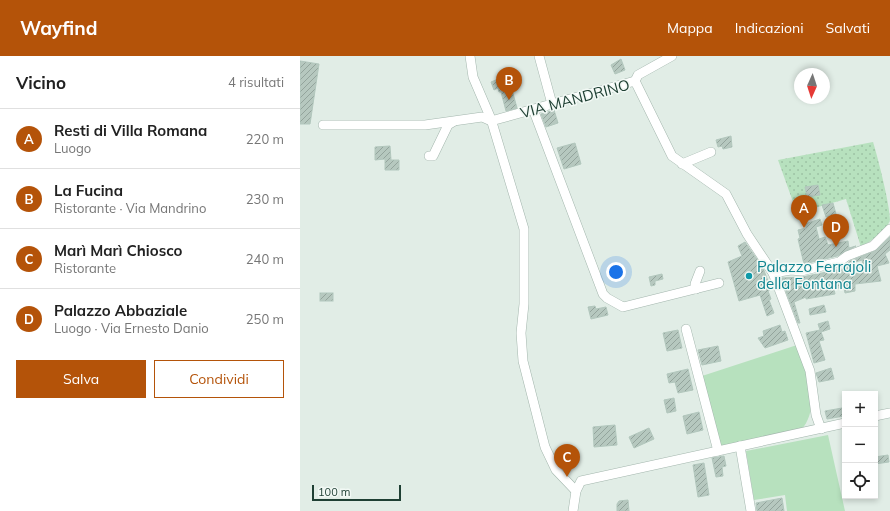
<!DOCTYPE html>
<html lang="it">
<meta charset="utf-8">
<style>
body{margin:0;font-family:Mulish,sans-serif;background:#f6f6f6;color:#222}
.controls{position:absolute;right:12px;bottom:12px;display:grid;overflow:hidden;border-radius:0px;box-shadow:0 2px 6px #0003}
.controls button{width:36px;height:36px;display:grid;place-items:center;padding:0;border:0;border-bottom:1px solid #e0e0e0;background:#fff;color:#222;font:20px sans-serif}
.compass{position:absolute;left:494px;top:12px;width:36px;height:36px;border-radius:50%;background:#fff;box-shadow:0 2px 6px #0003;rotate:183deg}
.scale{position:absolute;left:12px;bottom:10px;width:89px;box-sizing:border-box;padding-left:4px;border:2px solid #1f4034;border-top:0;font-size:11px;line-height:14px;white-space:nowrap;color:#1f4034;-webkit-text-stroke:3px #f2f9f5;paint-order:stroke}
.you{position:absolute;left:316px;top:216px;width:14px;height:14px;margin:-10px;border:3px solid #fff;border-radius:50%;background:#1a73e8;box-shadow:0 0 0 6px #1a73e833}
.badge{display:grid;place-items:center;width:26px;height:26px;border-radius:50%;background:#b45309;color:#fff;font-size:13px;font-weight:700}
.pin{position:absolute;translate:-50% -33px;filter:drop-shadow(0 1px 2px #0008)}
.pin::after{content:'';position:absolute;top:21px;width:14px;height:12px;background:inherit;clip-path:polygon(0 0,100% 0,50% 100%)}
.list{margin:0;padding:0;list-style:none}
h2{display:flex;justify-content:space-between;align-items:center;height:52px;margin:0;padding:0 16px;font-size:17px}
h2 small{font-size:13px;font-weight:400;color:#767676}
.list li{display:grid;grid-template-columns:26px 1fr auto;gap:12px;align-items:center;box-sizing:border-box;height:60px;padding:0 16px;border-top:1px solid #e0e0e0}
.list b{display:block;font-size:15px;white-space:nowrap}
.list p{margin:0;font-size:13px;white-space:nowrap;color:#767676}
.list em{font-size:13px;font-style:normal;color:#767676}
.actions{display:flex;gap:8px;padding:12px 16px}
.actions a{flex:1;padding:9px 0;border:1px solid #b45309;border-radius:0px;text-align:center;font-size:14px;color:#b45309}
.actions .main{background:#b45309;color:#fff}
.icon{flex:none;width:22px;height:22px;fill:none;stroke:currentColor;stroke-width:2;stroke-linecap:round;stroke-linejoin:round}
.map{position:relative;flex:none;width:590px;height:455px;overflow:hidden}
header{display:flex;align-items:center;gap:24px;box-sizing:border-box;height:56px;padding:0 20px;background:#b45309;color:#fff}
header strong{font-size:19px}
nav{display:flex;gap:22px;margin-inline-start:auto;font-size:14px}
main{display:flex}
aside{flex:1;background:#fff}
.map>svg:first-child{display:block}
.grass{fill:#b7e1be}
.garden{fill:url(#garden-dots)}
.building{fill:url(#building-hatch);stroke:#b2c7bd;fill-rule:evenodd}
.lines{fill:none;stroke-linecap:round;stroke-linejoin:round}
.minor-casing{stroke:#a3b6ad;stroke-width:10}
.minor{stroke:#fff;stroke-width:9}
.culture-dot{fill:#0f9aa8;stroke:#f2f9f5;stroke-width:1.5}
.labels{text-anchor:middle;stroke-width:3;stroke-linejoin:round;paint-order:stroke}
.street-label{font-size:15px;fill:#1f4034;stroke:#f2f9f5}
.culture-label{font-size:15px;fill:#0d838f;stroke:#f2f9f5;text-anchor:start}
</style>
<header>
<strong>Wayfind</strong>
<nav><a>Mappa</a><a>Indicazioni</a><a>Salvati</a></nav>
</header>
<main>
<aside>
<h2>Vicino<small>4 risultati</small></h2>
<ul class="list">
<li><span class="badge">A</span><div><b>Resti di Villa Romana</b><p>Luogo</p></div><em>220 m</em></li>
<li><span class="badge">B</span><div><b>La Fucina</b><p>Ristorante · Via Mandrino</p></div><em>230 m</em></li>
<li><span class="badge">C</span><div><b>Marì Marì Chiosco</b><p>Ristorante</p></div><em>240 m</em></li>
<li><span class="badge">D</span><div><b>Palazzo Abbaziale</b><p>Luogo · Via Ernesto Danio</p></div><em>250 m</em></li>
</ul>
<div class="actions"><a class="main">Salva</a><a>Condividi</a></div>
</aside>
<div class="map">
<svg width="590" height="455" viewBox="0 0 590 455">
<defs>
<pattern id="garden-dots" width="8" height="8" patternUnits="userSpaceOnUse"><rect width="8" height="8" fill="#b7e1be"/><path d="M2 2h.1M6 6h.1" fill="none" stroke="#9dc2a4" stroke-width="1.8" stroke-linecap="round"/></pattern>
<pattern id="building-hatch" width="6" height="6" patternUnits="userSpaceOnUse"><rect width="6" height="6" fill="#b6c8bf"/><path d="M-1 1l2-2M0 6l6-6M5 7l2-2" fill="none" stroke="#93a49c"/></pattern>
</defs>
<rect width="100%" height="100%" fill="#e1ede6"/>
<g class="grass">
<path d="M497,289C507,313 522,351 501,374L420,391L402,320Z"/>
<path d="M528,379L545,455H487L485,439L454,444L446,395Z"/>
</g>
<path class="garden" d="M573,86C578,102 590,149 590,164C586,177 571,184 561,191L546,143L497,157L478,104Z"/>
<g class="building">
<path d="M321,3L325,14L315,18L311,9Z"/>
<path d="M0,5L19,8L10,68H0Z"/>
<path d="M208,19L217,52L206,55L201,36H199L198,32L194,34L191,26Z"/>
<path d="M254,54L258,67L246,71L241,58Z"/>
<path d="M431,80L432,91L423,93L422,90L418,91L416,84Z"/>
<path d="M275,87L281,108L264,113L257,92Z"/>
<path d="M90,90L91,104H99V114H85V103L75,104V91Z"/>
<path d="M518,129L520,139L507,141L505,131Z"/>
<path d="M533,147L536,158L526,161L522,149Z"/>
<path d="M520,163L522,169L516,171L519,183L525,181L528,189L548,185L549,192L556,190L537,200L504,208L498,183L500,182L498,174L506,172L505,168Z"/>
<path d="M590,181V194L585,198L589,207L577,210L581,225L555,228V235L545,237L544,231L534,233L535,238L506,243V241L494,246L500,267H498L481,222L502,221L547,212V208L550,205L575,195ZM562,204L565,216L554,218L552,207Z"/>
<path d="M445,186L463,212L471,233L468,235L471,243L469,244L474,257L467,260L460,239L439,245L428,206L442,200L438,190Z"/>
<path d="M362,218L363,223L355,225V229L351,230L349,221Z"/>
<rect x="20" y="237" width="13" height="8"/>
<path d="M524,249L526,256L510,259L509,253Z"/>
<path d="M295,250L296,253L306,251L308,259L291,263L288,251Z"/>
<path d="M528,265L530,273L521,276L524,284L519,285L525,304L514,307L506,277L520,274L518,268Z"/>
<path d="M480,269L482,276L485,275L488,284L465,292L458,282L464,280L463,275Z"/>
<path d="M378,274L382,292L367,295L363,277Z"/>
<path d="M418,290L421,305L402,309L398,294Z"/>
<path d="M531,312L534,323L519,326L516,317Z"/>
<path d="M388,313L393,334L378,337L375,326L369,327L367,318Z"/>
<path d="M374,342L376,355L367,357L364,344Z"/>
<path d="M542,352L544,360L527,363L525,355Z"/>
<path d="M399,356L403,374L387,378L383,360Z"/>
<path d="M315,369L317,389L294,391L293,371Z"/>
<path d="M349,372L354,383L334,392L329,381Z"/>
<path d="M588,399L589,406L575,408V401Z"/>
<path d="M424,400L426,410L422,411L423,420L416,421L412,402Z"/>
<path d="M404,407L409,439L398,441L393,409Z"/>
<path d="M482,442L484,455H457L456,447Z"/>
<path d="M328,444L329,455H317V448L319,445Z"/>
</g>
<g class="lines">
<g class="minor-casing">
<g id="minor">
<path d="M170,0L173,21L191,63L224,173V248L221,277L223,305L245,391L256,414L276,435"/>
<path d="M239,0L252,48"/>
<path d="M335,25L338,19L372,0"/>
<path d="M233,53L303,238L307,242L323,251L419,227"/>
<path d="M191,65L335,25L372,100L426,138L447,178L473,217L510,315L516,359L521,373"/>
<path d="M23,69H125L182,61L191,65"/>
<path d="M129,100H133L148,69L153,66"/>
<path d="M382,108L411,96"/>
<path d="M473,217L491,214L501,215L539,206L547,200L573,190L590,173"/>
<path d="M396,233L395,228L400,215"/>
<path d="M386,273L418,395"/>
<path d="M575,360L590,357"/>
<path d="M440,390L451,455"/>
<path d="M273,455L276,435L281,425L545,367"/>
</g>
</g>
<use href="#minor" class="minor"/>
</g>
<circle class="culture-dot" cx="449" cy="220" r="4"/>
<g class="labels">
<g class="street-label">
<text transform="translate(275 43) rotate(-15)" y="5">VIA MANDRINO</text>
</g>
<g class="culture-label">
<text x="457" y="216">Palazzo Ferrajoli<tspan x="457" dy="17">della Fontana</tspan></text>
</g>
</g>
</svg>
<div class="controls">
<button>+</button>
<button>−</button>
<button><svg class="icon" aria-label="locate" viewBox="0 0 24 24"><circle cx="12" cy="12" r="6"/><path d="M12 2v4M12 18v4M2 12h4M18 12h4"/></svg></button>
</div>
<svg class="compass" viewBox="-18 -18 36 36"><path d="M0-13l5 13h-10z" fill="#e53935"/><path d="M0 13l5-13h-10z" fill="#767676"/></svg>
<div class="scale">100 m</div>
<div class="you"></div>
<div class="pin badge" style="left:504px;top:172px">A</div>
<div class="pin badge" style="left:209px;top:44px">B</div>
<div class="pin badge" style="left:267px;top:421px">C</div>
<div class="pin badge" style="left:536px;top:191px">D</div>
</div>
</main>
